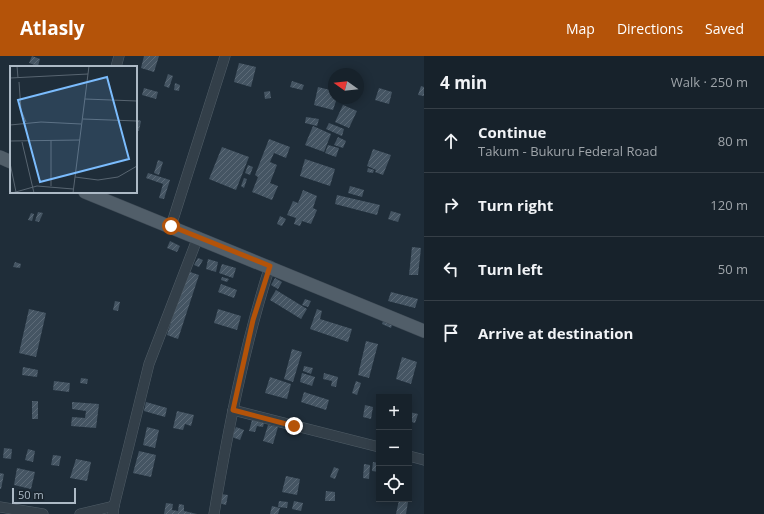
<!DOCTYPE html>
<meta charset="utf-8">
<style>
body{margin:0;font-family:"Open Sans",sans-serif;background:#202a33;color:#f1f3f6}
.controls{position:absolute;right:12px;bottom:12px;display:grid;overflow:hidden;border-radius:0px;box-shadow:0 2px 10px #0003}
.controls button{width:36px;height:36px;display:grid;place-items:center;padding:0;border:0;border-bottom:1px solid #363f47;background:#17222b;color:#f1f3f6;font:20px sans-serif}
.compass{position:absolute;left:328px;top:12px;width:36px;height:36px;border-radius:50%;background:#17222b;box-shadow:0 2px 10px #0003;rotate:285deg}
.scale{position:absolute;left:12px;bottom:10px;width:64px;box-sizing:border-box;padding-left:4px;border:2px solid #adbac6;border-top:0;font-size:11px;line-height:14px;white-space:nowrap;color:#adbac6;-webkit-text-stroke:3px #19242d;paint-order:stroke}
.stop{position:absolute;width:12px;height:12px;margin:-9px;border:3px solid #b45309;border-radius:50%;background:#fff}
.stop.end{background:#b45309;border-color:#fff;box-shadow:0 1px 4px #0008}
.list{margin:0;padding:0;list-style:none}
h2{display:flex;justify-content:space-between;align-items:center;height:52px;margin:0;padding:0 16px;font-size:17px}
h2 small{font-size:13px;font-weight:400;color:#9ea4a9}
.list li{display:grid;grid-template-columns:26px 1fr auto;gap:12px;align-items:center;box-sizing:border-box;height:64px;padding:0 16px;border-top:1px solid #363f47}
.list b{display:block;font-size:15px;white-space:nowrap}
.list p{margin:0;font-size:13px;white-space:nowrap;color:#9ea4a9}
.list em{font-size:13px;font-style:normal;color:#9ea4a9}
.icon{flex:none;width:22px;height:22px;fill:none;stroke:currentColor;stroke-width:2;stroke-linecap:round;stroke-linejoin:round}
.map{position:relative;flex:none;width:424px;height:458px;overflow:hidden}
header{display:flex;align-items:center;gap:24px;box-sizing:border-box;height:56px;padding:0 20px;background:#b45309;color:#fff}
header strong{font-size:19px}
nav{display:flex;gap:22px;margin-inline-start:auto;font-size:14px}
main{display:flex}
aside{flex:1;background:#17222b}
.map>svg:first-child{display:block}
.building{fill:url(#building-hatch)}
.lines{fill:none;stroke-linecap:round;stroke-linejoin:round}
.minor-casing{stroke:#505d67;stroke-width:11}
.major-casing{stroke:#3c4853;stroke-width:14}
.minor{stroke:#333f49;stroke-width:10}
.major{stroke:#515e69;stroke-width:13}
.route{stroke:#b45309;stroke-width:5}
.inset-road{fill:none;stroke:#586571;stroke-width:1}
.view{fill:#7bbcfd;fill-opacity:0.15;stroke:#7bbcfd;stroke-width:2}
.inset-edge{fill:none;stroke:#adbac6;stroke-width:2}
</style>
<header>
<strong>Atlasly</strong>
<nav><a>Map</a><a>Directions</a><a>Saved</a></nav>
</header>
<main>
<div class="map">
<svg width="424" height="458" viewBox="0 0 424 458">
<defs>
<pattern id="building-hatch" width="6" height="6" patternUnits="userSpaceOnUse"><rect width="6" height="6" fill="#455563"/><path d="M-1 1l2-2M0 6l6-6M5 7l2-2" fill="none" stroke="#5d6b78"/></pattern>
</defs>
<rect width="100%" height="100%" fill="#1f2d39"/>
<g class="building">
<path d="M32,0L40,3L38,10L29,7Z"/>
<path d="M144,0H159L154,16L141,12Z"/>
<path d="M239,7L256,11L251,31L234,26Z"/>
<path d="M168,18L173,20L169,32L164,30Z"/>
<path d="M292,25L304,29L302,34L290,31Z"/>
<path d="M175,27L180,29L179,35L174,34Z"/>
<path d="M421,30L424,31V40L418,39Z"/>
<path d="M318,31L334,35V42H337L333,54L314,49Z"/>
<path d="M144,32L158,36L156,43L142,39Z"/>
<path d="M379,32L392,36L389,48L375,44Z"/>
<path d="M270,35L271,42L265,43L264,36Z"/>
<path d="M343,49L357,55L349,72L335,66Z"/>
<path d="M306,61L319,63L317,70L305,67Z"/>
<path d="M136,63L141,65L139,75H136Z"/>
<path d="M329,67L344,73L342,80L326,73Z"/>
<path d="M313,70L331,78L324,96L305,89Z"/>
<path d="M338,81L346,85L343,92L334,89Z"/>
<path d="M269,83L290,91L286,102L274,97L270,106L277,109L270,127L278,130L272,144L252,136L258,121L255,119Z"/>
<path d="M328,89L339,92L336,101L325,97Z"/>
<path d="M222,91L249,101L236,134L209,123Z"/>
<path d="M373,93L391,99L383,119L375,116L376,114L367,110Z"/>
<path d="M305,103L335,113L330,130L300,120Z"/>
<path d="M158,104L163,106L159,119L154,117Z"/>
<path d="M248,109L253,111L250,119L245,117Z"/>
<path d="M368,112L374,114L373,117L367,116Z"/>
<path d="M148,117L170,124L164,143L159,142L163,128L146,122Z"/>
<path d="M244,122L247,123L244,132L241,130Z"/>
<path d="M350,130L364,134L362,141L348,137Z"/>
<path d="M303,134L317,140L313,152L317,154L311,168L302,165L300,170L294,168L296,162L287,159L293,145L298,147Z"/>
<path d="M337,139L380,149L377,159L335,148Z"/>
<path d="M391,155L401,158L398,166L388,163Z"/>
<path d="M38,156L43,157L39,166L35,165Z"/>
<path d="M31,157L34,158L32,165L28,164Z"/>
<path d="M280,160L286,163L282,170L277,168Z"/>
<path d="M170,185L180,190L177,196L167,192Z"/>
<path d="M412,191L421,192L418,219H409Z"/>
<path d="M198,202L203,204L199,211L194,209Z"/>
<path d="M208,203L218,206L216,216L206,213Z"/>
<path d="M15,206L21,208L20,212L13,211Z"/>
<path d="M222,208L236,212L233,222L219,217Z"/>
<path d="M187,215L199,219L178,283L167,279Z"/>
<path d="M222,221L229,223L227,226L221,224Z"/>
<path d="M275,222L282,226L278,233L271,229Z"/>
<path d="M221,228L237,234L234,242L218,236Z"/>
<path d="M276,234L307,253L301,263L270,244Z"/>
<path d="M391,236L418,243L415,252L388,245Z"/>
<path d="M305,243L311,245L308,251L302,249Z"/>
<path d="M115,245L120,246L118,255L113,254Z"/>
<path d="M29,253L46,257L36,301L19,297Z"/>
<path d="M218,253L241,260L237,274L214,267Z"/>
<path d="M317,253L322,255L320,263L352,273L348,286L310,273Z"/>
<path d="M383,265L392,269L391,272L382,268Z"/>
<path d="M366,285L378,288L369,322L358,319Z"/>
<path d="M292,293L302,296L293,326L284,323Z"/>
<path d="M402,301L417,306L411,328L396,323Z"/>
<path d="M304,310L313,312L311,318L303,315Z"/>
<path d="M23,311L38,314L37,321L22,319Z"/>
<path d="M302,317L315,321L312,330L300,326Z"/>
<path d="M324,317L338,321L336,331L331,330L332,325L323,323Z"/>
<path d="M270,321L291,328L287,343L265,337Z"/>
<path d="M81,322L88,323L87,328L80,327Z"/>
<path d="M54,325L70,327L69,336L53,334Z"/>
<path d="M356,325L361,327L357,339L352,337Z"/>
<path d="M304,336L329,344L326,354L301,346Z"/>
<rect x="32" y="345" width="6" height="18"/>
<path d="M72,346L99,348L96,372L71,370L72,361L85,362L86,355L72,353Z"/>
<path d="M146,346L167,352L165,361L144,355Z"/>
<path d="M365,349L373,351L371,363L363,361Z"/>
<path d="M177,355L194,359L191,370L185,368L183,374L173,372Z"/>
<path d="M409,356L418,358L415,367L409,365Z"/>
<path d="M252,364L264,367L263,371L257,370L255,376L249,375Z"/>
<path d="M268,369L278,371L273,388L263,385Z"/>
<path d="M147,371L159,374L155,392L143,389Z"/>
<path d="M236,371L244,374L240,384L232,381Z"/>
<path d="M409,372L412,373L409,381Z"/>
<path d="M4,392L12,393L11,403L3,402Z"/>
<path d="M28,393L35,395L33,406L25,404Z"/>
<path d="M139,395L156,399L151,421L133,417Z"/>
<path d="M53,399L61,400L59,410L51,409Z"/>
<path d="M76,403L91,406L87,425L70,422Z"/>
<path d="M373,406L379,407V416L372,415Z"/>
<path d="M364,408L370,409L369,423L363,422Z"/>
<path d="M334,411L339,413L335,423L330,421Z"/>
<path d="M17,412L35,416L31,433L14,429Z"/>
<path d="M0,417L4,418L1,433H0Z"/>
<path d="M286,420L300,423L297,439L282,436Z"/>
<path d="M326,435L335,436V445H325Z"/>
<path d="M221,438L228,439L226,449L219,447Z"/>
<path d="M399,444L408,446L406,458H396Z"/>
<path d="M279,445L288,446L287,452L278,451Z"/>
<path d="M294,445L303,447L301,455L292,453Z"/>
<path d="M166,447L173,448L172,454L178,455L179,448L184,449V455L197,458H164Z"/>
<path d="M272,450L280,452L278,458H270Z"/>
</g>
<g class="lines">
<g class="minor-casing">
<g id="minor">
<path d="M116,11L119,0"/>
<path d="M171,170L225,0"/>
<path d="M233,354L379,391"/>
<path d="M409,400L424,404"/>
<path d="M0,451L43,458"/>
<path d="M80,458L114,450"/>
<path d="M113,458L114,450L149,308L198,181"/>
<path d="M214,458C228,374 244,291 270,210"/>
</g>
</g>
<g class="major-casing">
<g id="major">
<path d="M0,101L11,106"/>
<path d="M85,136L424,275"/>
</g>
</g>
<use href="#minor" class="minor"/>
<use href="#major" class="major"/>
</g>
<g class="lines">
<path class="route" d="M171,170L270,210L253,264L233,354L294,370"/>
</g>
<g transform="translate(10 10)">
<rect width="127" height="127" fill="#1f2d39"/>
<path class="inset-road" d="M7,0L8,12M0,12L78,8M9,16L11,44L16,56M75,33L127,35M73,53L127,55M0,59L31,56L71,58M41,74V120M0,75L70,74M12,76L24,127M0,97L6,126M65,111L88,114L108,111L127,100M2,127L27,120L63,123M63,127L79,0"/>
<path class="view" d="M97,11L119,93L30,116L8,34Z"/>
<rect width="127" height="127" class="inset-edge"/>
</g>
</svg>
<div class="controls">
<button>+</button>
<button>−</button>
<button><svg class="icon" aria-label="locate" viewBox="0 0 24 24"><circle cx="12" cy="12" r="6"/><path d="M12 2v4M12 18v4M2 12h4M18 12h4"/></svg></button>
</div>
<svg class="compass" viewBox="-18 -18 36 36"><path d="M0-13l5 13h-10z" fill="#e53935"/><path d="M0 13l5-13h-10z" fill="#9ea4a9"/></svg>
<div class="scale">50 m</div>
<div class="stop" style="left:171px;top:170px"></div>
<div class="stop end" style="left:294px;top:370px"></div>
</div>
<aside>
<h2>4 min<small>Walk · 250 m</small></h2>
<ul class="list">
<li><svg class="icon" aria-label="ahead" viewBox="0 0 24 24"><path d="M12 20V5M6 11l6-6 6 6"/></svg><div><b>Continue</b><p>Takum - Bukuru Federal Road</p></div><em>80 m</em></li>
<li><svg class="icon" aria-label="right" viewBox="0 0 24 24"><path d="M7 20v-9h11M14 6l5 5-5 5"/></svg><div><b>Turn right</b></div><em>120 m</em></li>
<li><svg class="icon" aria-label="left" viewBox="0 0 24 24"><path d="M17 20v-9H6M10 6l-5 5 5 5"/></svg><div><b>Turn left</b></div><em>50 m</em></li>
<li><svg class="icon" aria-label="arrive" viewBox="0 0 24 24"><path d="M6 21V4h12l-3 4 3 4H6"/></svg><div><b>Arrive at destination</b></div></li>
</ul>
</aside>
</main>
